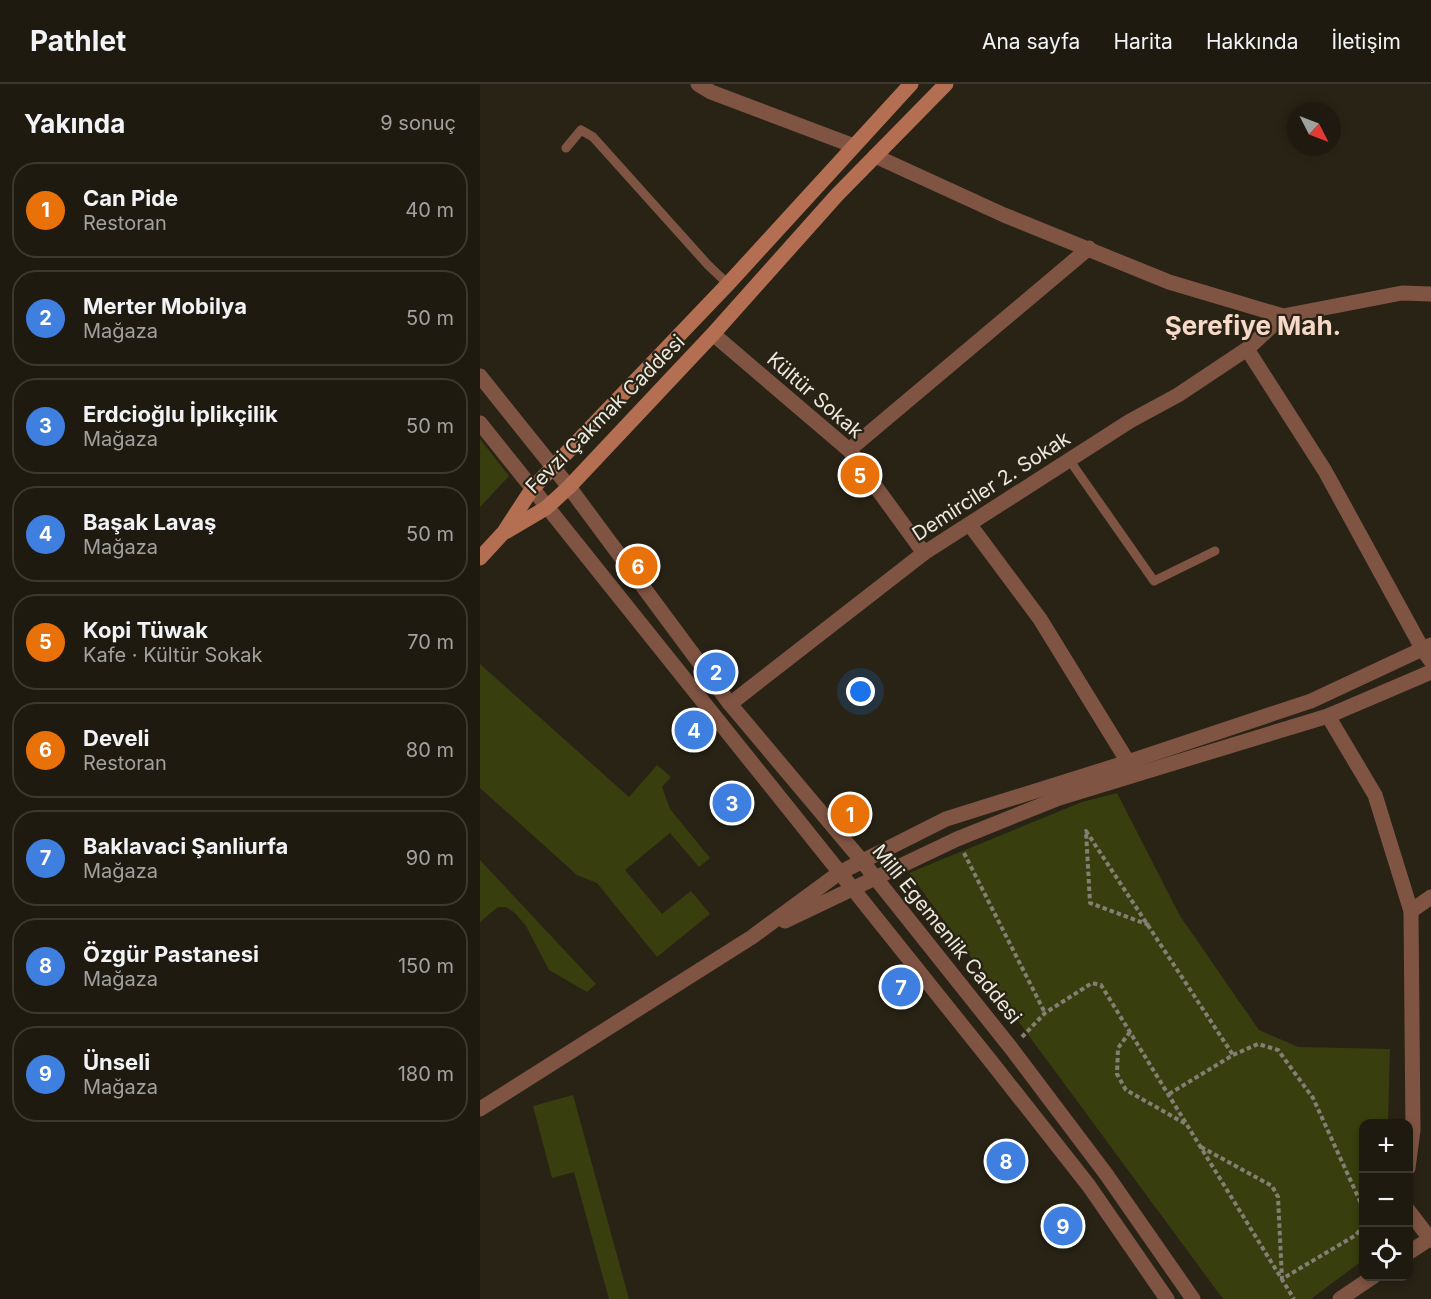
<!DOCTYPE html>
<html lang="tr">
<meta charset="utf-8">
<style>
body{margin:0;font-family:Inter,sans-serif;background:#262319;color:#f1f3f6}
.controls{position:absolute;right:18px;bottom:18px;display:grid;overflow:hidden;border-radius:12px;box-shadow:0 3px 9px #0003}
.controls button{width:54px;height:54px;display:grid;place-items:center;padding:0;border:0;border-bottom:2px solid #3c3830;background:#1e1a10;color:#f1f3f6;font:30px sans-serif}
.compass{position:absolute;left:807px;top:18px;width:54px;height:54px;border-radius:50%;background:#1e1a10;box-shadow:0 3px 9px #0003;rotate:132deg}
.you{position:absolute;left:381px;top:608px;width:21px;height:21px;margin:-15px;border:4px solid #fff;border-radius:50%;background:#1a73e8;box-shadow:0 0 0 9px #1a73e833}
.badge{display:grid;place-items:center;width:39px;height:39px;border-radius:50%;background:#d93025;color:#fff;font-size:20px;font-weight:700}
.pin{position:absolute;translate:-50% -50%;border:3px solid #fff;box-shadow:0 2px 6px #0006}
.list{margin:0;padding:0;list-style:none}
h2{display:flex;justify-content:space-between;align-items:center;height:78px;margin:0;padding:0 24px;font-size:26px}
h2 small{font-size:20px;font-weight:400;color:#a1a19f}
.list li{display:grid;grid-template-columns:39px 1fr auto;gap:18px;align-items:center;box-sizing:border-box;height:96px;margin:0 12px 12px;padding:0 12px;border:2px solid #3c3830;border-radius:24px}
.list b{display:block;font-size:22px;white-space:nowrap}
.list p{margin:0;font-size:20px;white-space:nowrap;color:#a1a19f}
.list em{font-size:20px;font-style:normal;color:#a1a19f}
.icon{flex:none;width:33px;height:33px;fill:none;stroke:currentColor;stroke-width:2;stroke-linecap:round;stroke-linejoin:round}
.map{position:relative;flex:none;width:951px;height:1215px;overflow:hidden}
header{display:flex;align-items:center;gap:36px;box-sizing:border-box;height:84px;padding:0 30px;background:#1e1a10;border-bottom:2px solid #3c3830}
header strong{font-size:28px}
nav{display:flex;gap:33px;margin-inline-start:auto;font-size:21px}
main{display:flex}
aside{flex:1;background:#1e1a10}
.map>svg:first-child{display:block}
.green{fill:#393e0e}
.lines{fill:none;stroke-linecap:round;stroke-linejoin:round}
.path{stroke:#837f73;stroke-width:4;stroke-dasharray:4.5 3;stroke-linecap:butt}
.service{stroke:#805443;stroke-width:9}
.minor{stroke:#805443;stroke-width:15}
.tertiary{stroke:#805443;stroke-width:15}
.secondary{stroke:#b46f53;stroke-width:15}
.labels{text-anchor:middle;stroke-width:4.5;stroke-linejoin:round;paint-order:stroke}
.street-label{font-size:20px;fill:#ebe8df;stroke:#282315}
.district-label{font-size:26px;font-weight:bold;fill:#f7d9c8;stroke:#282315}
</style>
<header>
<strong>Pathlet</strong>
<nav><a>Ana sayfa</a><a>Harita</a><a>Hakkında</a><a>İletişim</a></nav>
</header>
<main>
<aside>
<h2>Yakında<small>9 sonuç</small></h2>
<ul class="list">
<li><span class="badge" style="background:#e8710a">1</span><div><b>Can Pide</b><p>Restoran</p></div><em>40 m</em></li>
<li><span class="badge" style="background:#3f7fe0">2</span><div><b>Merter Mobilya</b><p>Mağaza</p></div><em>50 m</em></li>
<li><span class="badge" style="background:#3f7fe0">3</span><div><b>Erdcioğlu İplikçilik</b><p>Mağaza</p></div><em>50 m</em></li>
<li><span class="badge" style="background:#3f7fe0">4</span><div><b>Başak Lavaş</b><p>Mağaza</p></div><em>50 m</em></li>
<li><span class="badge" style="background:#e8710a">5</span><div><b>Kopi Tüwak</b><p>Kafe · Kültür Sokak</p></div><em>70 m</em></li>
<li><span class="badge" style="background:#e8710a">6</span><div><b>Develi</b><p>Restoran</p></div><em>80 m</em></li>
<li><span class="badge" style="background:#3f7fe0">7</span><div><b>Baklavaci Şanliurfa</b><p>Mağaza</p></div><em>90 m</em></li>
<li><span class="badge" style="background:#3f7fe0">8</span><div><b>Özgür Pastanesi</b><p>Mağaza</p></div><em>150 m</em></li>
<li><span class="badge" style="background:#3f7fe0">9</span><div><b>Ünseli</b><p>Mağaza</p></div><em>180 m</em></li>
</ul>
</aside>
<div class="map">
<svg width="951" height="1215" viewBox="0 0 951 1215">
<rect width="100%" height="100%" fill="#282315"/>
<g class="green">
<path d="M0,355L29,392L0,423Z"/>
<path d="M0,580L149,713L177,681L191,693L182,703L190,725L230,774L219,783L190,749L145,786L182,830L236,787L211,807L230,830L177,873L117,799L97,791L0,704Z"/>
<path d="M637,709L700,832L779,946L818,963L910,965L908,1039L884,1040L883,1176L831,1215H743L429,789L602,718Z"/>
<path d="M0,776L116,900L107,908L69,886L46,842L35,829L26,823H18L0,838Z"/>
<path d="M93,1011L149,1215H129L94,1088L72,1094L53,1022Z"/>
</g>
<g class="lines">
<g class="path">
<path d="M484,769L565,929"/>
<path d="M669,841L610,819L606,747L753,971"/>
<path d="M650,948L638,964L637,990L646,1006L706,1040"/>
<path d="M542,953L565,929L612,899L621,901L814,1215"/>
<path d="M689,1010L753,971L778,960L798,966L833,1014L884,1126"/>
<path d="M721,1063L792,1102L798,1113L802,1195L876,1151L883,1142L884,1136"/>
</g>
<g class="service">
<path d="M86,64L101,46L113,53L228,181L248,200"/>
<path d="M590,377L674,497L735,467"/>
</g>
<g class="minor">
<path d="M233,250L369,366L444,469"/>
<path d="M767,265L845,387L943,566L951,577"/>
<path d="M369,366L609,164"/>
<path d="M490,441L560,535L648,678"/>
<path d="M250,620L444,469L650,337L698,311L767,265L803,232"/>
<path d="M848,632L895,711L931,827L933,1046L928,1084"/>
<path d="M931,827L951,813"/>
<path d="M928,1126L951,1156"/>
<path d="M928,1169L951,1154"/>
<path d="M860,1215L894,1192"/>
</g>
<g class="tertiary">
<path d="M218,0L231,8L374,62"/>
<path d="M395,72L524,131L689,198L803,232L922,209L951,210"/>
<path d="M0,292L89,403L250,620L382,777L531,964L626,1090L713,1215"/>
<path d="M0,339L513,980L609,1102L687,1215"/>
<path d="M305,837L477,755L579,714L848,632L951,588"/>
<path d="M0,1025L272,853L359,789L466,735L648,678L831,617L951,561"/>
</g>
<g class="secondary">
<path d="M27,447L66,424L89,403L233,250L357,111L466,0"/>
<path d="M0,474L24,448L52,405L248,200L431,0"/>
</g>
</g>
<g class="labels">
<g class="street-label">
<text transform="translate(335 311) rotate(41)" y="7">Kültür Sokak</text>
<text transform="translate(125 330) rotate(-45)" y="7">Fevzi Çakmak Caddesi</text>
<text transform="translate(511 402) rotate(-33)" y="7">Demirciler 2. Sokak</text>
<text transform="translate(467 850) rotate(51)" y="7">Milli Egemenlik Caddesi</text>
</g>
<g class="district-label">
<text x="773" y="251">Şerefiye Mah.</text>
</g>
</g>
</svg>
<div class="controls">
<button>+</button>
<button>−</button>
<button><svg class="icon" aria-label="locate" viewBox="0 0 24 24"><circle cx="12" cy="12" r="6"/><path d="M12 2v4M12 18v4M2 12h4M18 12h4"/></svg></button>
</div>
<svg class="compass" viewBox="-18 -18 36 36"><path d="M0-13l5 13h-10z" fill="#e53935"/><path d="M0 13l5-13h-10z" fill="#a1a19f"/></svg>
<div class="you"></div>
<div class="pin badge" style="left:370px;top:730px;background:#e8710a">1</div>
<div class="pin badge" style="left:236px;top:588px;background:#3f7fe0">2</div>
<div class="pin badge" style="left:252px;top:719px;background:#3f7fe0">3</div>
<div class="pin badge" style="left:214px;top:646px;background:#3f7fe0">4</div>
<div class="pin badge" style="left:380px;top:391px;background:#e8710a">5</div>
<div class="pin badge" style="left:158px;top:482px;background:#e8710a">6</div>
<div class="pin badge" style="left:421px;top:903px;background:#3f7fe0">7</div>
<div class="pin badge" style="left:526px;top:1077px;background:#3f7fe0">8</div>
<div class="pin badge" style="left:583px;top:1142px;background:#3f7fe0">9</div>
</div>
</main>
